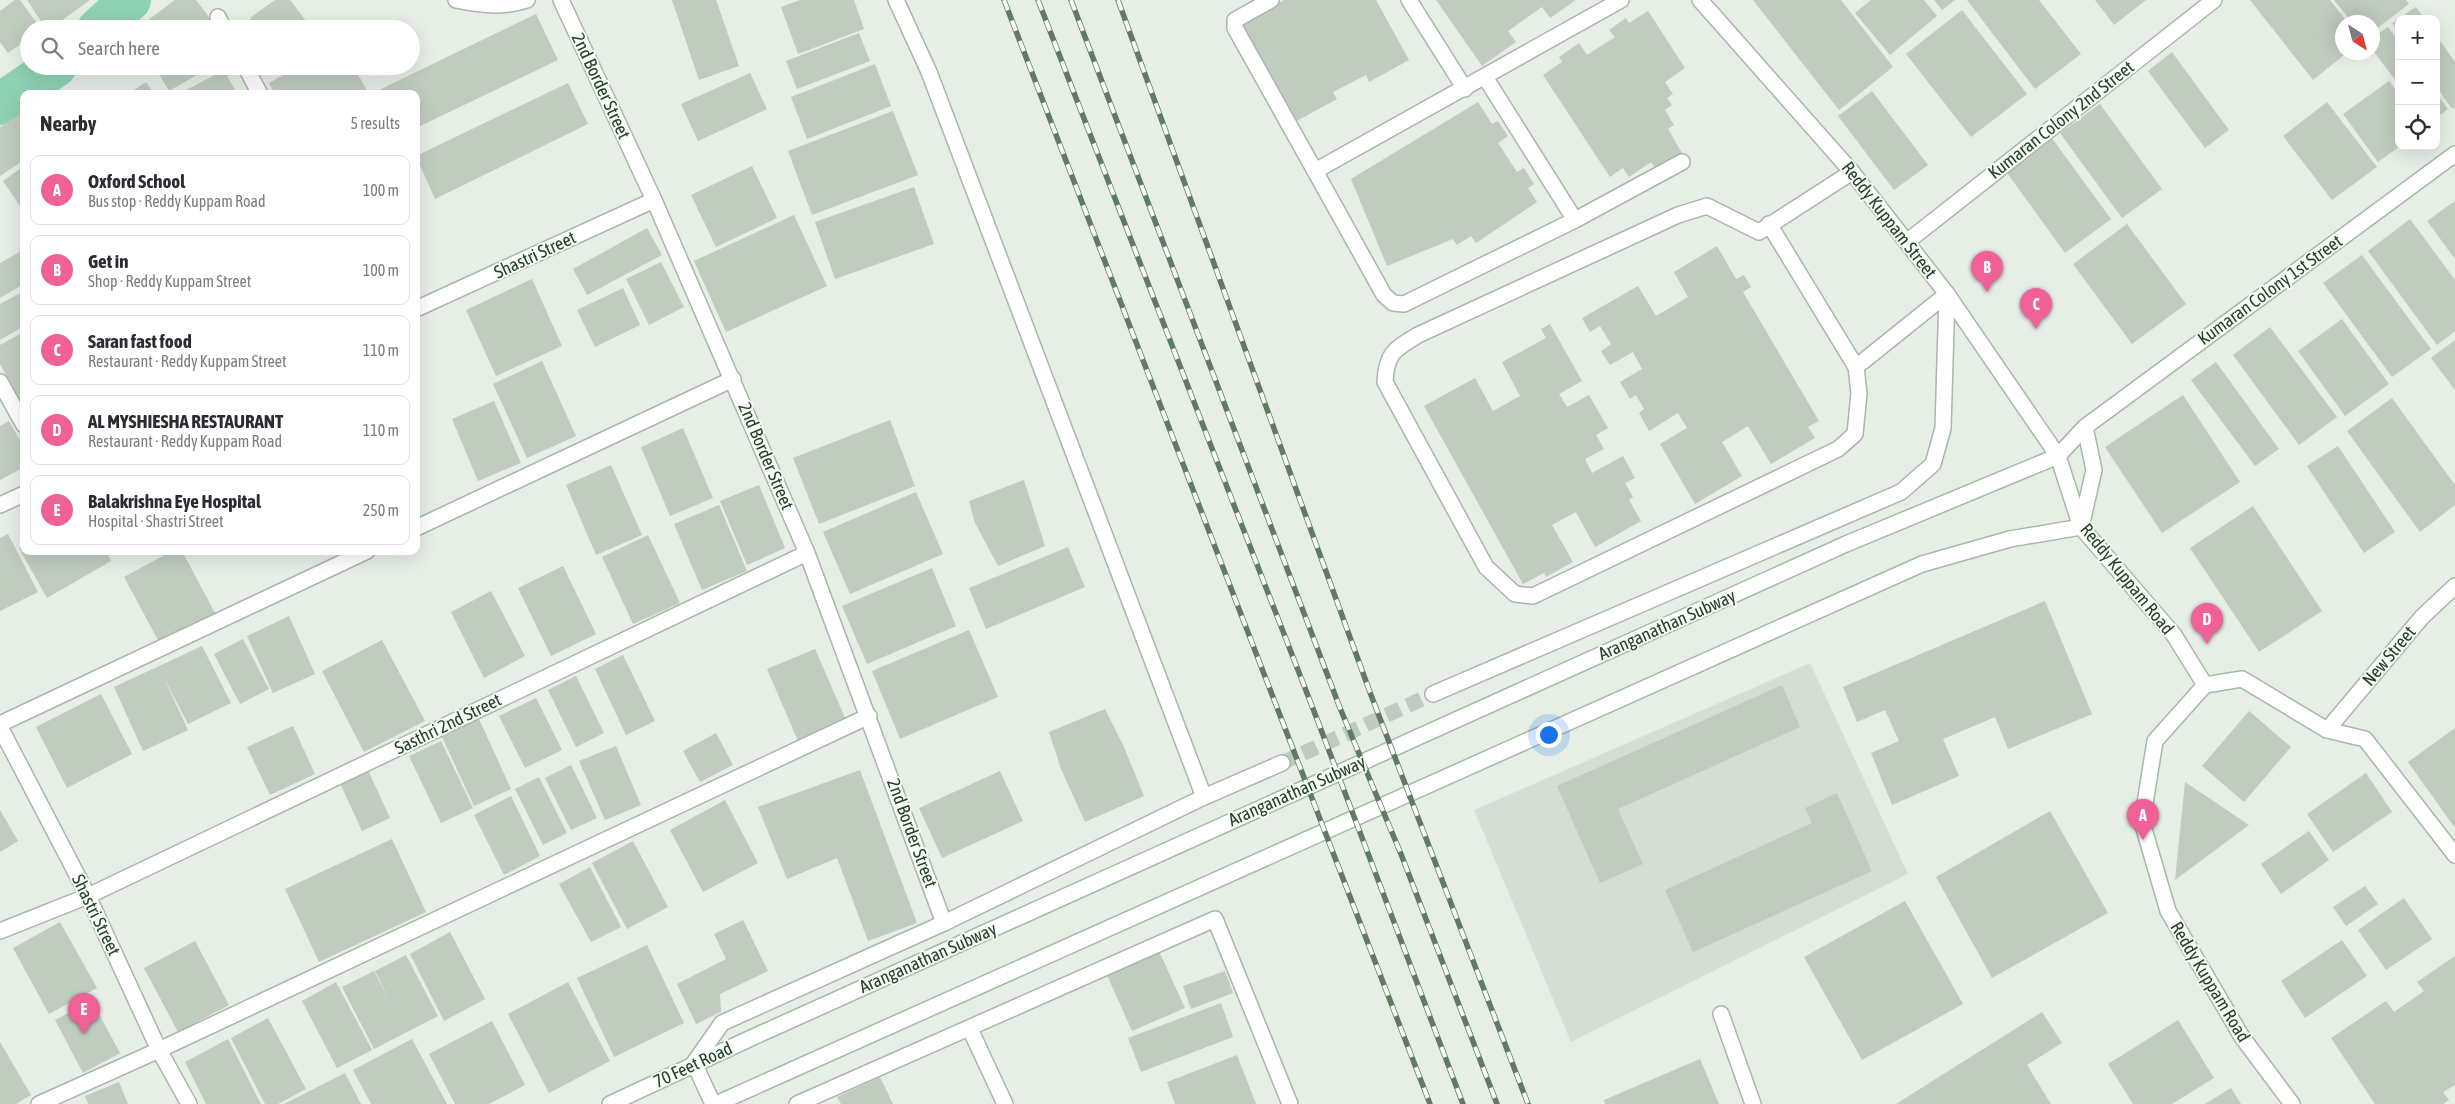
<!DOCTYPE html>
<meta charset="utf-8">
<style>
body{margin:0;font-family:"Asap Condensed",sans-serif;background:#f7f7f7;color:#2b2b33}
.controls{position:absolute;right:15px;top:15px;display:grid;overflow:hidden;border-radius:10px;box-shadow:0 5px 20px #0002}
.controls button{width:45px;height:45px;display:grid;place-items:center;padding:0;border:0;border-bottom:1px solid #e1e1e2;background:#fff;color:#2b2b33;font:25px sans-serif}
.compass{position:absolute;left:2335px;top:15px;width:45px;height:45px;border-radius:50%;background:#fff;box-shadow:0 5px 20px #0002;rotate:144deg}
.you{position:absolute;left:1548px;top:734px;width:18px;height:18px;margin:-12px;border:4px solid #fff;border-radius:50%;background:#1a73e8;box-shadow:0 0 0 8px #1a73e833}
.badge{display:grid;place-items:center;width:32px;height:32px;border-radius:50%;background:#f06297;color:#fff;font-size:16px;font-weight:700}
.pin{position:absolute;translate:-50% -41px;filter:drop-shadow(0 1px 2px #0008)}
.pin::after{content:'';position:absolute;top:26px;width:18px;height:15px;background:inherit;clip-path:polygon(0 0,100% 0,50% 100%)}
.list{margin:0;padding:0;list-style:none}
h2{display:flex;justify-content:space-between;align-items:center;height:65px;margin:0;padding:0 20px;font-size:21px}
h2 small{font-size:16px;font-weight:400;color:#7c7c81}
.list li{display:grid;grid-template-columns:32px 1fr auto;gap:15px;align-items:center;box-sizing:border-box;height:70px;margin:0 10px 10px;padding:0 10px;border:1px solid #e1e1e2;border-radius:10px}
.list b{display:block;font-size:19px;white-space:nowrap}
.list p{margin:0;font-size:16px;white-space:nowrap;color:#7c7c81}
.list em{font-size:16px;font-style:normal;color:#7c7c81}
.icon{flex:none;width:28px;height:28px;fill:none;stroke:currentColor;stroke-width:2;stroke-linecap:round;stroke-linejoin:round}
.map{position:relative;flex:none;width:2455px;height:1104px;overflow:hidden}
.search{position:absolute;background:#fff;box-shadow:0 5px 20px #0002;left:20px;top:20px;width:400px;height:55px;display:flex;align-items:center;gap:12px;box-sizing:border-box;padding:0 18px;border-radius:28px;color:#7c7c81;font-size:19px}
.panel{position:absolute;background:#fff;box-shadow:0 5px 20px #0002;left:20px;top:90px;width:400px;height:465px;border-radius:10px}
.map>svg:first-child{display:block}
.built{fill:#d5ded4}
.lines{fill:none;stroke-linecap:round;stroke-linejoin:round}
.canal{stroke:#8fd2b3;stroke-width:42}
.building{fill:#bfccbe}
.street-tunnel{stroke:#bfcbc0;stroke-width:15;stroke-dasharray:15 8;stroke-linecap:butt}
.street-casing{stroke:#a8b7a9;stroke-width:18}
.secondary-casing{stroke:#a4baa5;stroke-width:18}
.street{stroke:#fff;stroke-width:15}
.secondary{stroke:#fff;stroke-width:15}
.rail-casing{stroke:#5f7c63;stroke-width:5.5}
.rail{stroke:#f7fbf6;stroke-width:4;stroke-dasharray:11;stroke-linecap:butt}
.labels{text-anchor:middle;stroke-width:4;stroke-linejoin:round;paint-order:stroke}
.street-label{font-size:18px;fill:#244128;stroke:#f7fbf6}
</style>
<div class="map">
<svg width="2455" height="1104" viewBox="0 0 2455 1104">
<rect width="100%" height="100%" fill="#e6eee6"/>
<path class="built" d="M1810,663L1908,874L1571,1042L1474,810Z"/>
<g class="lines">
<g class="canal">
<path d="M98,29L130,0"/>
<path d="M0,104L56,66"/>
</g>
</g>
<g class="building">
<path d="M15,0H20L41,29H29V38L8,53L0,42V11Z"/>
<path d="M27,0H90L50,29H46Z"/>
<path d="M175,0H196L211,20L200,29H136Z"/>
<path d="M275,0H290L306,21L296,29H258L250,18Z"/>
<path d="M672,0H716L739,66L699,80Z"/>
<path d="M800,0H854L864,29L798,54L781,7Z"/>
<path d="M1284,0H1376L1409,60L1369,82L1366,75L1333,92L1337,99L1295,122L1242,23Z"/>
<path d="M1436,0H1576L1550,18L1542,7L1508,31L1516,42L1482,66Z"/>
<path d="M1753,0H1841L1893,67L1839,110Z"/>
<path d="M1871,0H1924L1937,16L1890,55L1855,13Z"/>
<path d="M1934,0H1955L1942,10Z"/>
<path d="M1967,0H2039L2081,54L2035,89Z"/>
<path d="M2095,0H2146L2114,25Z"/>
<path d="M2250,0H2330L2347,22H2342V52H2348L2313,80Z"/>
<path d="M2334,0H2406L2409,4L2372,32V22H2352Z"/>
<path d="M2416,7L2425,19H2399V33L2392,23Z"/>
<path d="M1962,10L2027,94L1971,137L1906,54Z"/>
<path d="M1648,11L1685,68L1665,82L1673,94L1667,98L1672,105L1665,110L1674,125L1668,129L1682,153L1656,170L1651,162L1629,177L1623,168L1610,177L1543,75L1562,62L1559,57L1579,43L1587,55L1615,37L1609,30L1626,18L1629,23Z"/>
<path d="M536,14L558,60L416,128V94H378L377,91Z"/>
<path d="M2388,27L2399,41V85L2372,49V38Z"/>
<path d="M859,33L870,61L797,89L786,61Z"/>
<path d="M2436,35L2455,62V107L2452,109L2436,86Z"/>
<path d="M2172,52L2229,130L2205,148L2148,71Z"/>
<path d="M875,64L891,106L807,139L791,97Z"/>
<path d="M154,66H213L169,91Z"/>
<path d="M299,66H353L369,94H275L269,83Z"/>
<path d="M224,70L237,94H179Z"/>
<path d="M750,73L767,109L698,141L681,104Z"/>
<path d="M2389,81L2399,94V147L2378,162L2343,114Z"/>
<path d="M146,82L154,94H128Z"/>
<path d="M568,83L588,124L435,199L416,156Z"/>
<path d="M1872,91L1928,165L1894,190L1838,116Z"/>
<path d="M2436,93L2448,109L2436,118Z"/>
<path d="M1478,102L1492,124L1498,121L1508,136L1498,143L1517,172L1524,168L1534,184L1528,188L1537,202L1476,243L1471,236L1457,245L1453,239L1387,266L1351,179Z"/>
<path d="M2327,102L2377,167L2332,200L2283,136Z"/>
<path d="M2100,104L2162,189L2122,218L2060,133Z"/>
<path d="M24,111V160L0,176V127Z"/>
<path d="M893,111L918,175L812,215L788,151Z"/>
<path d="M2051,137L2111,219L2065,253L2005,170Z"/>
<path d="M24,166V212L3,181Z"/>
<path d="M752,166L777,218L716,247L691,195Z"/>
<path d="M914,187L934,244L835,279L815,222Z"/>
<path d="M2455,201V259L2427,221Z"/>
<path d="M794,215L827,286L726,332L694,261Z"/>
<path d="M2410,219L2455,280V331L2437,345L2368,251Z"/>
<path d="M2127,224L2186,304L2132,344L2073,264Z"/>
<path d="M647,228L662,255L587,295L573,269Z"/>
<path d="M1717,246L1736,279L1744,275L1751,287L1743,292L1819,421L1808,427L1815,438L1771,464L1748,426L1722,442L1742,476L1695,504L1660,444L1687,428L1678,413L1649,431L1639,413L1644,409L1636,395L1630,399L1620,382L1642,369L1633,352L1610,365L1601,351L1611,344L1600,326L1590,332L1582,318L1638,286L1656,316L1688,297L1674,272Z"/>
<path d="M23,250L24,284L0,298V263Z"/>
<path d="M2362,255L2431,349L2392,377L2323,283Z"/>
<path d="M661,262L684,307L649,325L626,279Z"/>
<path d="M532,279L562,346L496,376L466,310Z"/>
<path d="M623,288L640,325L595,347L577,310Z"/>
<path d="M24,291V326L0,340V304Z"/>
<path d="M2342,319L2389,384L2345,416L2298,351Z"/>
<path d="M1550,324L1582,381L1559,394L1567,407L1589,395L1608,428L1596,435L1604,449L1585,459L1592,473L1623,456L1635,478L1625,483L1633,497L1629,500L1641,521L1595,547L1576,512L1552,525L1573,562L1546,577L1544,573L1523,584L1424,406L1475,378L1493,411L1520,396L1502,362L1546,338L1541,329Z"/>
<path d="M2270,327L2337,417L2299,445L2233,355Z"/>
<path d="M24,332V408L0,364V345Z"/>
<path d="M2455,340V390L2431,358Z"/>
<path d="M542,361L576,436L527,458L493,384Z"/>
<path d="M2216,362L2279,449L2255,466L2191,380Z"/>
<path d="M2183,395L2240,482L2162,533L2105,447Z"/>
<path d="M2392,398L2455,485V505L2420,532L2347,431Z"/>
<path d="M494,401L521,463L478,481L452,419Z"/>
<path d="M890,420L915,486L819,524L793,458Z"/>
<path d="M9,421L24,447V467L0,480V426Z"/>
<path d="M683,428L713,498L670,516L641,447Z"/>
<path d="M2338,446L2395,532L2364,553L2307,466Z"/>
<path d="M611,465L642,535L596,555L566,485Z"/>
<path d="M1024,480L1045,546L998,566L975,523L969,501Z"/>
<path d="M759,485L785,548L747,565L720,501Z"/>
<path d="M916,492L943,554L850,594L823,532Z"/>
<path d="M719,505L747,571L702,590L674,524Z"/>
<path d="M2253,506L2322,611L2259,652L2190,548Z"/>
<path d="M8,534L38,592L0,611V538Z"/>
<path d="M648,535L680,603L633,624L602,557Z"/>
<path d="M24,545V551H106L111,561L47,598L19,548Z"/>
<path d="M1068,547L1085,587L986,629L969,588Z"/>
<path d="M172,551H182L215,613L159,642L124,577Z"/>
<path d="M563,566L596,634L551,656L518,588Z"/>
<path d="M932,568L956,626L867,664L842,606Z"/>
<path d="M491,591L525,656L484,678L451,612Z"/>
<path d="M2045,601L2092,714L2008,749L1995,717L1943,739L1959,776L1892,805L1871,753L1899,741L1885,710L1857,722L1843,687Z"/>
<path d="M289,616L315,674L273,693L247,636Z"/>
<path d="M969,630L998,697L900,739L872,671Z"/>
<path d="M243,639L269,689L240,704L214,654Z"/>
<path d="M382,640L425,721L364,752L322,671Z"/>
<path d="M202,646L231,703L188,724L163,676L188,730L143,751L114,687Z"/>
<path d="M815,649L846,720L798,741L767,669Z"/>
<path d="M623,655L655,721L626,735L595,669Z"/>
<path d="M576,676L604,733L576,747L548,690Z"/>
<path d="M1782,685L1800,727L1618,809L1643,864L1600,883L1557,786Z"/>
<path d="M101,694L132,754L67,788L36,727Z"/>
<path d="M536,698L562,750L525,768L499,716Z"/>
<path d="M1105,709L1124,747L1144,796L1085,822L1061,769L1049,732Z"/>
<path d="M2249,711L2291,747L2244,802L2202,766Z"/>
<path d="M479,719L511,789L474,806L442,737Z"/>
<path d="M293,726L315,774L270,795L247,747Z"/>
<path d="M2455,728V828L2408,762Z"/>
<path d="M716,733L733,765L700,782L683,751Z"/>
<path d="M441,741L473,808L441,823L409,756Z"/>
<path d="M616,746L641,805L605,820L579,761Z"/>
<path d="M571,765L597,818L571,830L545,778Z"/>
<path d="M367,768L390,818L362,831L339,781Z"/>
<path d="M860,770L917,923L868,941L837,858L787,879L758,807Z"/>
<path d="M1000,771L1023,821L942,858L919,808Z"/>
<path d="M2366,773L2392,812L2333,852L2307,814Z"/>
<path d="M539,777L567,833L543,845L515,789Z"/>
<path d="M2185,782L2249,825L2175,880Z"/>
<path d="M1837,793L1872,871L1693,952L1665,890L1812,823L1805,808Z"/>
<path d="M511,796L540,856L504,875L474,815Z"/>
<path d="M725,800L758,863L703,892L670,830Z"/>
<path d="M0,810L18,841L0,852Z"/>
<path d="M2050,811L2108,913L1992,978L1936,877Z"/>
<path d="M2309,831L2329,860L2281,894L2261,864Z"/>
<path d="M392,839L426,912L319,962L285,889Z"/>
<path d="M633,841L668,907L627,929L592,863Z"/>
<path d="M590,867L621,927L591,942L559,884Z"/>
<path d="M2365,886L2378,904L2346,926L2333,907Z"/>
<path d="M2404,898L2432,939L2386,970L2358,930Z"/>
<path d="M1905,901L1963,1004L1862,1060L1804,957Z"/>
<path d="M743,920L768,971L720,994L721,1012L696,1024L677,984L726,959L714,934Z"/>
<path d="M60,922L97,988L49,1014L13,948Z"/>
<path d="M450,932L485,999L444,1021L410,954Z"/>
<path d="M2342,940L2367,976L2305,1018L2281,981Z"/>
<path d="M195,941L229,1005L178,1032L144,968Z"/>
<path d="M647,945L684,1023L614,1057L577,978Z"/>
<path d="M1158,949L1185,1008L1132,1031L1106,973Z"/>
<path d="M406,955L438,1016L374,1049L342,987L374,971L391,1004L375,971Z"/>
<path d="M2455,956V1085L2443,1092L2449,1100L2443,1104H2375L2331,1038L2386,1001L2394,1012L2424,991L2417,982Z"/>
<path d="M1225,971L1233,993L1191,1009L1183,986Z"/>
<path d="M336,982L372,1050L337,1068L302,1001Z"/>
<path d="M568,982L610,1061L549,1093L508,1014Z"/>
<path d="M92,1001L120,1053L83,1073L55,1020Z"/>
<path d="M1221,1003L1233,1037L1141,1072L1128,1038Z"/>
<path d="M2042,1012L2062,1043L2027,1065L2051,1104H1896Z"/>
<path d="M268,1018L306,1089L278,1104H265L231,1038Z"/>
<path d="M2178,1020L2214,1078L2172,1104H2133L2108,1064Z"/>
<path d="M492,1021L525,1085L489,1104H455L429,1054Z"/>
<path d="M228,1039L261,1104H206L185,1062Z"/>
<path d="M412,1039L447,1104H371L353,1070Z"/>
<path d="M0,1042L31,1095L16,1104H0Z"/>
<path d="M1237,1055L1256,1104H1175L1167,1082Z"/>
<path d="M1700,1059L1719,1104H1605L1604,1100Z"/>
<path d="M345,1073L361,1104H284Z"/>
<path d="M880,1077L893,1104H841L837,1097Z"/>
<path d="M119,1082L128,1104H88L85,1096Z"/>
<path d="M2231,1088L2241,1104H2205Z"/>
</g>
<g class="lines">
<path class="street-tunnel" d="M1282,763L1433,694"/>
<g class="street-casing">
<g id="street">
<path d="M456,0C480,5 503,8 527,0"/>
<path d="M561,0L654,200L807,553L944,923"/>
<path d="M896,0L929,72L1204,797"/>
<path d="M1271,0L1235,20V28L1315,171"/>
<path d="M1409,0L1465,89"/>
<path d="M1621,0L1315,171L1384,295L1393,303L1404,304L1575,220L1682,162"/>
<path d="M218,17L224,29"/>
<path d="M245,66L260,94"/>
<path d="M1485,77L1575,220"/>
<path d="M1852,172L1759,232L1707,206L1678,215L1418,335C1395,349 1386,353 1385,382L1486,567L1515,594L1533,596L1838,449L1855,434L1859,393L1856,367L1947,294"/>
<path d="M1769,224L1856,367"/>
<path d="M1908,241L2214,0"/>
<path d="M416,309L654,200"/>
<path d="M0,382L24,425"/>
<path d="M0,505L24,494"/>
<path d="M416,528L733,379"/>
<path d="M1433,694L1901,492L1933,464L1943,428L1947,294"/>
<path d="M0,724L367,551"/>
<path d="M0,727L88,896L159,1050L189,1104"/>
<path d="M2327,730L2422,617L2455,586"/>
<path d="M0,931L88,896L807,553"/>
<path d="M1721,1014L1753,1104"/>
<path d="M970,1029L1005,1104"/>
<path d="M39,1104L159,1050L869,716"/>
<path d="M713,1104L694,1063L722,1023L944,923L1204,797L1282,763"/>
<path d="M797,1104L1215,919L1290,1104"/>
</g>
</g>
<g class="secondary-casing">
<g id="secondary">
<path d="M1700,0L1852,172L1947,294L2058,456L2081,527L2174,635L2205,685L2155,741L2142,822L2168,911L2242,1037L2292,1104"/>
<path d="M2205,685L2242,679L2327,730L2365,739L2455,855"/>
<path d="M610,1104L749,1039L1846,544L2058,456L2085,427L2455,154"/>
<path d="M716,1104L1922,564L2010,539L2081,527L2094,470L2085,427"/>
</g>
</g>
<use href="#street" class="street"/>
<use href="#secondary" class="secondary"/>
<g class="rail-casing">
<g id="rail">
<path d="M1004,0L1430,1104"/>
<path d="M1038,0L1317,719L1463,1104"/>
<path d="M1071,0L1340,708L1401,854L1497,1104"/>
<path d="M1118,0L1371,695L1528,1104"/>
</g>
</g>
<use href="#rail" class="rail"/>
</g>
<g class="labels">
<g class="street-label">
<text transform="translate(601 86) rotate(65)" y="6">2nd Border Street</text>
<text transform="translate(2061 120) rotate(-38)" y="6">Kumaran Colony 2nd Street</text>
<text transform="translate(1889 220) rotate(52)" y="6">Reddy Kuppam Street</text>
<text transform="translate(535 255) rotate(-25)" y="6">Shastri Street</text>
<text transform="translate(2270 290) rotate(-36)" y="6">Kumaran Colony 1st Street</text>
<text transform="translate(766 456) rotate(67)" y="6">2nd Border Street</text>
<text transform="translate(2127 579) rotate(51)" y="6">Reddy Kuppam Road</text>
<text transform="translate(1667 625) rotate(-24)" y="6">Aranganathan Subway</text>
<text transform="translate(2389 656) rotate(-50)" y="6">New Street</text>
<text transform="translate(448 724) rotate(-26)" y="6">Sasthri 2nd Street</text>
<text transform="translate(1297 791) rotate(-24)" y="6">Aranganathan Subway</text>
<text transform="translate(912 833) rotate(70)" y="6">2nd Border Street</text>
<text transform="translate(96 915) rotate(64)" y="6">Shastri Street</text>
<text transform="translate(928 958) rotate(-24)" y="6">Aranganathan Subway</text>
<text transform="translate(2210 982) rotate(59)" y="6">Reddy Kuppam Road</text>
<text transform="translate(693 1065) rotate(-25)" y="6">70 Feet Road</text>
</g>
</g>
</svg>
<div class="controls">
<button>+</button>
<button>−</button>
<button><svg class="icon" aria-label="locate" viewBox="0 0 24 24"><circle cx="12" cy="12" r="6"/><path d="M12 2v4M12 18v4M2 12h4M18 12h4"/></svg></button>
</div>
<svg class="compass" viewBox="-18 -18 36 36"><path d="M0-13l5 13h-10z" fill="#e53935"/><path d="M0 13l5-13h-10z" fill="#7c7c81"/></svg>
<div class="you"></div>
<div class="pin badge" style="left:2143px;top:840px">A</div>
<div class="pin badge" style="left:1987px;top:292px">B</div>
<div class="pin badge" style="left:2036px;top:329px">C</div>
<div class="pin badge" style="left:2207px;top:644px">D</div>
<div class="pin badge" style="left:84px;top:1034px">E</div>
<div class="search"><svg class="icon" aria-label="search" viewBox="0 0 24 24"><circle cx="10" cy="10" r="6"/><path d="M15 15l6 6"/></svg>Search here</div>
<section class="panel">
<h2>Nearby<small>5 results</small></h2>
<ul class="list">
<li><span class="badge">A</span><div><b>Oxford School</b><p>Bus stop · Reddy Kuppam Road</p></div><em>100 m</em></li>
<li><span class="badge">B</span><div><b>Get in</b><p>Shop · Reddy Kuppam Street</p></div><em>100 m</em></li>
<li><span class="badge">C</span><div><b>Saran fast food</b><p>Restaurant · Reddy Kuppam Street</p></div><em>110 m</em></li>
<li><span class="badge">D</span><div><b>AL MYSHIESHA RESTAURANT</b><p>Restaurant · Reddy Kuppam Road</p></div><em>110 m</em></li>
<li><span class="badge">E</span><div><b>Balakrishna Eye Hospital</b><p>Hospital · Shastri Street</p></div><em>250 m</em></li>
</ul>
</section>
</div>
